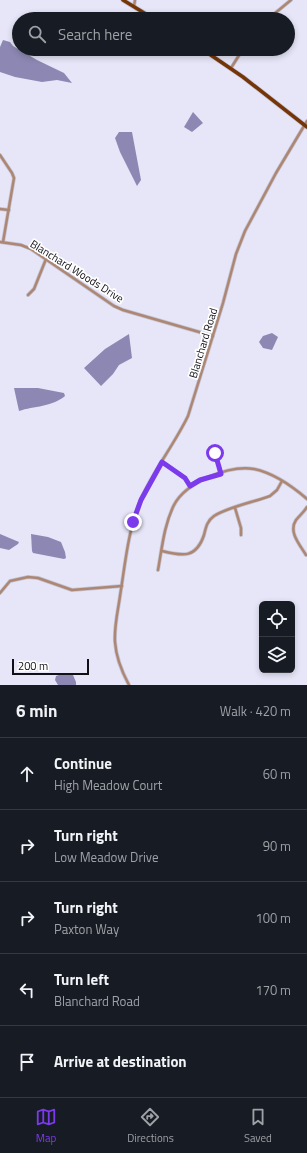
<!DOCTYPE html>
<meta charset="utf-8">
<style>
body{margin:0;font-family:"Titillium Web",sans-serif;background:#20242c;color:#f1f3f6}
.controls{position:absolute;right:12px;bottom:12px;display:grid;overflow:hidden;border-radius:6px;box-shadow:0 2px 6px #0003}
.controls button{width:36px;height:36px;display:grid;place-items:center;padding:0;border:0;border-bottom:1px solid #363941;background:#171b24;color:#f1f3f6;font:20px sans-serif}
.scale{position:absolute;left:12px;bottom:10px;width:77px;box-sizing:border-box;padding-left:4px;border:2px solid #101016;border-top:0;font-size:11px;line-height:14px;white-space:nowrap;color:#101016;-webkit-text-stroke:3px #fff;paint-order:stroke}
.stop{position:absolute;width:12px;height:12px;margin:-9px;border:3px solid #7c3aed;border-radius:50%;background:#fff}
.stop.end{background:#7c3aed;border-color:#fff;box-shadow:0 1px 4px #0008}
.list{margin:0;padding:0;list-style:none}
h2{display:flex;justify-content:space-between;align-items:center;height:52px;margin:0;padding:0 16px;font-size:17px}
h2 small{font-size:13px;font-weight:400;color:#9ea1a6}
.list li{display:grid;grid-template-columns:26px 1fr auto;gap:12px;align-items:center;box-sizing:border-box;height:72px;padding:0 16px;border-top:1px solid #363941}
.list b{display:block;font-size:15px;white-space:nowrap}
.list p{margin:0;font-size:13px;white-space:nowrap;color:#9ea1a6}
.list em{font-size:13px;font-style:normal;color:#9ea1a6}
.icon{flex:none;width:22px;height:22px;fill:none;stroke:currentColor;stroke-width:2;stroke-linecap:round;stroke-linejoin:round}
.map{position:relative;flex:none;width:307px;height:685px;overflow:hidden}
.search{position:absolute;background:#171b24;box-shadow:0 2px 6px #0003;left:12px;right:12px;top:12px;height:44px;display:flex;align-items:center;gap:10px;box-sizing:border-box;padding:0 14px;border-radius:22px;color:#9ea1a6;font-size:15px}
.sheet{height:412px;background:#171b24}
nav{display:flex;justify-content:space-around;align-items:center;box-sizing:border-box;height:56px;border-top:1px solid #363941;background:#171b24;font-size:11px;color:#9ea1a6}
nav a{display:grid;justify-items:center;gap:2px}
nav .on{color:#7c3aed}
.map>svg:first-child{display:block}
.water{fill:#8d88b3}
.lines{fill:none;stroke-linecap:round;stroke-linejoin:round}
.minor-casing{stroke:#c5c4d5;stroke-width:4}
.major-casing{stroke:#c5c4d5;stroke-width:5}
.minor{stroke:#ad8772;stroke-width:2.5}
.major{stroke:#753506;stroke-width:3.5}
.route{stroke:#7c3aed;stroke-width:5}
.labels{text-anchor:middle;stroke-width:3.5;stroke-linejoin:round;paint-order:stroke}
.street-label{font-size:11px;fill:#101016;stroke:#fff}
</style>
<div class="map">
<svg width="307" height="685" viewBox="0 0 307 685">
<rect width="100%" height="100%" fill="#e7e6f9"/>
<g class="water">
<path d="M3,40L10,42L13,46L37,60L64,73L72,83L57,80L42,82L15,77L0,72V47Z"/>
<path d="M193,112L203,123L192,132L184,127Z"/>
<path d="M119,132H132L141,180L137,186L120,152L115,138Z"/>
<path d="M272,333L278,337L272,350L263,348L259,342L263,336Z"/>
<path d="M129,334L132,358L119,365L113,374L101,386L84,368L105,349Z"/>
<path d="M14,388H38L64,393L65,396C52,407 34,406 19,411Z"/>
<path d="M0,534L19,542L18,544L9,550L0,548Z"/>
<path d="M31,534L48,537L61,542L65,552L66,558L64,559L33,553L32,551Z"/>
<path d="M64,673L73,675L76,682V685H58L55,680L56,676Z"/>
</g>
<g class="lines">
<g class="minor-casing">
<g id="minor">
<path d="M134,6L135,0"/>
<path d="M268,19L291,0"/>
<path d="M231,68L243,49"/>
<path d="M0,155L12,173L14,178L3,242"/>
<path d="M0,209L9,210"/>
<path d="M0,242L21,245L31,249L114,306L123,310L213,336"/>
<path d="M28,295L34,289L46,259"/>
<path d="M211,448L215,453L221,473"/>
<path d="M162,462L185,478L190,486"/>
<path d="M235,508L241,528V535"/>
<path d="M162,551C182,556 196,559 204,535C206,527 207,521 214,516C228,507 254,502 270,496L277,490L282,481"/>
<path d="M306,555C300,545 288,532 296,520C300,515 304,512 307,507"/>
<path d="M158,570C162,548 164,525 174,505C186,482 229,465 254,469C273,473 292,486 307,499"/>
<path d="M0,593L10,581L28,577L38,578L72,590L122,586"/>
<path d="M129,685C122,672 116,657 115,642C114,626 118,611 120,596C125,565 128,531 140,501C153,471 174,445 188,416L223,303L236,254L245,231L276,173L307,121"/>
</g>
</g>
<g class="major-casing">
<g id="major">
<path d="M123,0L154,19"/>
<path d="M202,49L243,77L307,127"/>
</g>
</g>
<use href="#minor" class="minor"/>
<use href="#major" class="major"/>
</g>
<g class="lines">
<path class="route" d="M133,522L141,500L162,462L185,478L190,486L200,480L221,474L215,453"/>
</g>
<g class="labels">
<g class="street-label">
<text transform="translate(77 271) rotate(32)" y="4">Blanchard Woods Drive</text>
<text transform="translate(203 343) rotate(-73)" y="4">Blanchard Road</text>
</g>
</g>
</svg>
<div class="controls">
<button><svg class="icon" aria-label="locate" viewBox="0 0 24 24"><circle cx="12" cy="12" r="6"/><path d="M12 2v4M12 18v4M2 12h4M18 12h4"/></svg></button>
<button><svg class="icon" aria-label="layers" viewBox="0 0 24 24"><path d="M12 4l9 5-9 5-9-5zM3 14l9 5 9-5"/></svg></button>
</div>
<div class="scale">200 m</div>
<div class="stop" style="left:215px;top:453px"></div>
<div class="stop end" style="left:133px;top:522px"></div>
<div class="search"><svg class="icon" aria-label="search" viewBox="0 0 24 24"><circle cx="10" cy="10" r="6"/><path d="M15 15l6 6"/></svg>Search here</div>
</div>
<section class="sheet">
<h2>6 min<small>Walk · 420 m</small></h2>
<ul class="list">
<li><svg class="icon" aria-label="ahead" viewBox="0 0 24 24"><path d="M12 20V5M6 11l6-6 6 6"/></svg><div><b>Continue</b><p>High Meadow Court</p></div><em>60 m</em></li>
<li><svg class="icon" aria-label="right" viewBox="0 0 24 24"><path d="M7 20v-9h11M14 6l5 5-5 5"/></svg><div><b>Turn right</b><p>Low Meadow Drive</p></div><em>90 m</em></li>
<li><svg class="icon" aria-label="right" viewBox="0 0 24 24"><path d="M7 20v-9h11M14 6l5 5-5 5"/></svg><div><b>Turn right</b><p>Paxton Way</p></div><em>100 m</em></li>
<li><svg class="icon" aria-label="left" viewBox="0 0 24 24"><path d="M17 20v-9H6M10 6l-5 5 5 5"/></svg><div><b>Turn left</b><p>Blanchard Road</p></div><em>170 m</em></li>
<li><svg class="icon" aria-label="arrive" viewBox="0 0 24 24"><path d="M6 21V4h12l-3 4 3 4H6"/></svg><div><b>Arrive at destination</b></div></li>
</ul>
</section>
<nav>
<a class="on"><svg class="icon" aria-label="map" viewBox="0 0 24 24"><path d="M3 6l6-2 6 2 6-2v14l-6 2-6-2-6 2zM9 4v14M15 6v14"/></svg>Map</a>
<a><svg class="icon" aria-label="directions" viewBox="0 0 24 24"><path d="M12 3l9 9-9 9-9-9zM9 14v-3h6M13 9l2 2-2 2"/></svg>Directions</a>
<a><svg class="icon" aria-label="saved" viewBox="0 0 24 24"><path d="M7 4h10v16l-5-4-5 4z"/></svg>Saved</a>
</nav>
